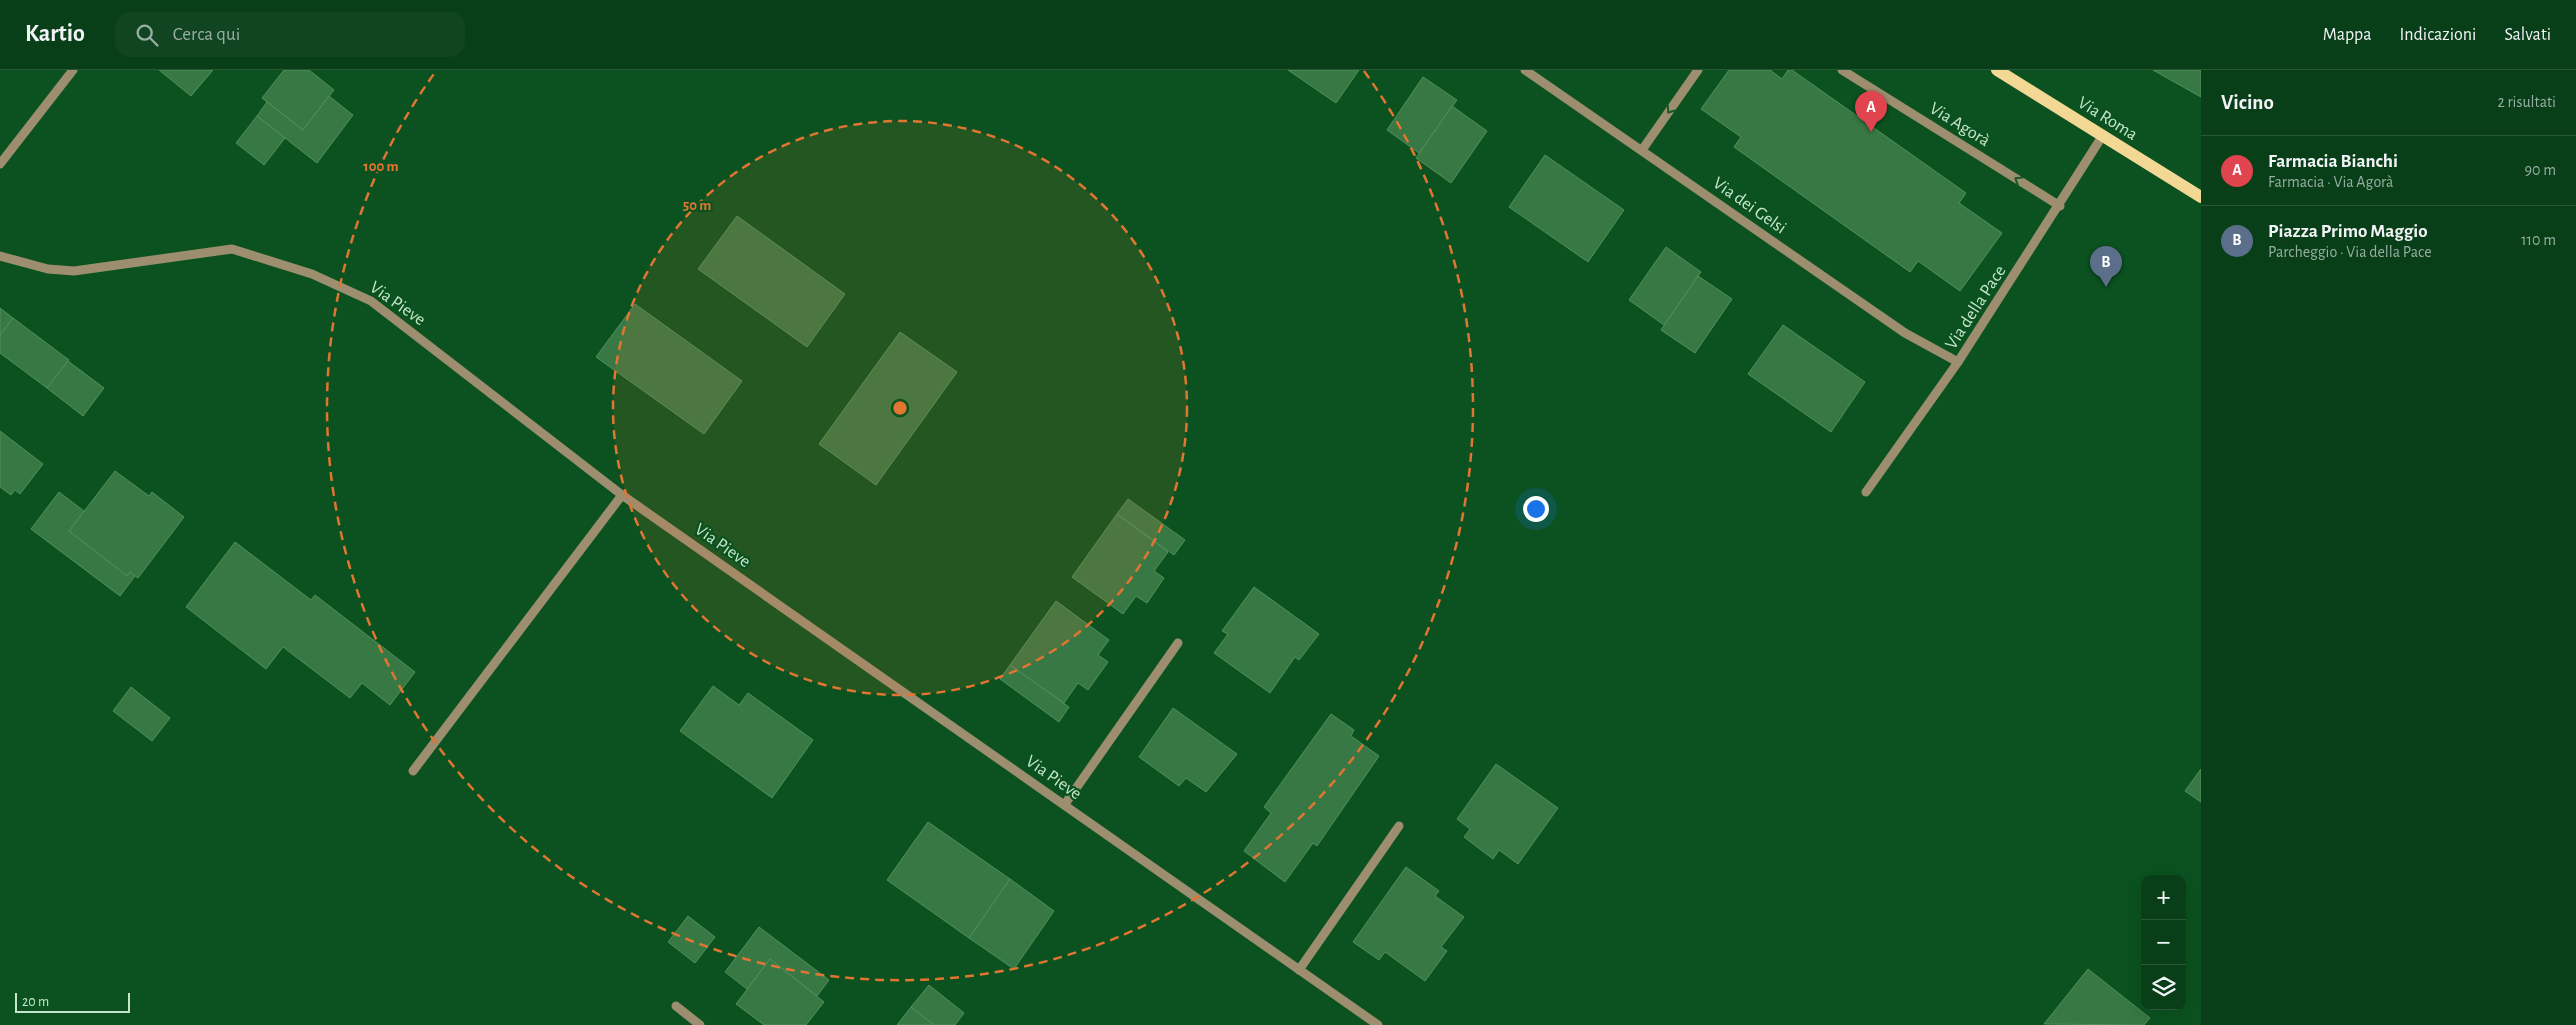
<!DOCTYPE html>
<html lang="it">
<meta charset="utf-8">
<style>
body{margin:0;font-family:"Alegreya Sans",sans-serif;background:#114521;color:#f1f3f6}
.controls{position:absolute;right:15px;bottom:15px;display:grid;overflow:hidden;border-radius:10px;box-shadow:0 5px 20px #0002}
.controls button{width:45px;height:45px;display:grid;place-items:center;padding:0;border:0;border-bottom:1px solid #295737;background:#083e18;color:#f1f3f6;font:25px sans-serif}
.scale{position:absolute;left:15px;bottom:12px;width:115px;box-sizing:border-box;padding-left:5px;border:2px solid #c5e6c9;border-top:0;font-size:14px;line-height:18px;white-space:nowrap;color:#c5e6c9;-webkit-text-stroke:4px #0b5220;paint-order:stroke}
.you{position:absolute;left:1535px;top:438px;width:18px;height:18px;margin:-12px;border:4px solid #fff;border-radius:50%;background:#1a73e8;box-shadow:0 0 0 8px #1a73e833}
.badge{display:grid;place-items:center;width:32px;height:32px;border-radius:50%;background:#f38af1;color:#fff;font-size:16px;font-weight:700}
.pin{position:absolute;translate:-50% -41px;filter:drop-shadow(0 1px 2px #0008)}
.pin::after{content:'';position:absolute;top:26px;width:18px;height:15px;background:inherit;clip-path:polygon(0 0,100% 0,50% 100%)}
.list{margin:0;padding:0;list-style:none}
h2{display:flex;justify-content:space-between;align-items:center;height:65px;margin:0;padding:0 20px;font-size:21px}
h2 small{font-size:16px;font-weight:400;color:#98aea2}
.list li{display:grid;grid-template-columns:32px 1fr auto;gap:15px;align-items:center;box-sizing:border-box;height:70px;padding:0 20px;border-top:1px solid #295737}
.list b{display:block;font-size:19px;white-space:nowrap}
.list p{margin:0;font-size:16px;white-space:nowrap;color:#98aea2}
.list em{font-size:16px;font-style:normal;color:#98aea2}
.icon{flex:none;width:28px;height:28px;fill:none;stroke:currentColor;stroke-width:2;stroke-linecap:round;stroke-linejoin:round}
.map{position:relative;flex:none;width:2201px;height:955px;overflow:hidden}
header{display:flex;align-items:center;gap:30px;box-sizing:border-box;height:70px;padding:0 25px;background:#083e18;border-bottom:1px solid #295737}
header strong{font-size:24px}
nav{display:flex;gap:28px;margin-inline-start:auto;font-size:18px}
.search{width:350px;height:45px;background:#114521;display:flex;align-items:center;gap:12px;box-sizing:border-box;padding:0 18px;border-radius:15px;color:#98aea2;font-size:19px}
main{display:flex}
aside{flex:1;background:#083e18}
.map>svg:first-child{display:block}
.building{fill:#387844;stroke:#50915b}
.lines{fill:none;stroke-linecap:round;stroke-linejoin:round}
.minor{stroke:#9c8e6f;stroke-width:9}
.major{stroke:#f3d795;stroke-width:12}
.oneway{stroke:#1a5828}
.ring{fill:none;stroke:#e17532;stroke-width:2.5;stroke-dasharray:9 6}
.labels{text-anchor:middle;stroke-width:4.5;stroke-linejoin:round;paint-order:stroke}
.street-label{font-size:18px;fill:#c5e6c9;stroke:#0b5220}
.centre{fill:#e17532;stroke:#0b5220;stroke-width:2.5}
.ring-label{font-size:15px;text-anchor:middle;font-weight:bold;fill:#e17532;stroke:#0b5220;stroke-width:4.5;stroke-linejoin:round;paint-order:stroke}
</style>
<header>
<strong>Kartio</strong>
<div class="search"><svg class="icon" aria-label="search" viewBox="0 0 24 24"><circle cx="10" cy="10" r="6"/><path d="M15 15l6 6"/></svg>Cerca qui</div>
<nav><a>Mappa</a><a>Indicazioni</a><a>Salvati</a></nav>
</header>
<main>
<div class="map">
<svg width="2201" height="955" viewBox="0 0 2201 955">
<rect width="100%" height="100%" fill="#0b5220"/>
<g class="building">
<path d="M159,0H213L191,26Z"/>
<path d="M284,0H309L334,20L303,60L262,28Z"/>
<path d="M1288,0H1359L1336,33Z"/>
<path d="M1729,0H1770L1782,9L1788,0H1792L1966,123L1959,133L2002,163L1960,221L1918,191L1910,202L1734,77L1741,67L1701,39Z"/>
<path d="M2153,0H2201V27Z"/>
<path d="M1423,7L1457,30L1419,83L1387,60Z"/>
<path d="M329,26L353,45L317,93L257,46L267,32L303,60Z"/>
<path d="M1452,36L1487,61L1451,113L1416,88Z"/>
<path d="M257,46L285,68L264,95L236,73Z"/>
<path d="M1545,85L1624,140L1588,192L1509,137Z"/>
<path d="M737,146L845,224L807,277L698,199Z"/>
<path d="M1666,177L1701,202L1664,255L1629,230Z"/>
<path d="M1698,206L1732,229L1695,283L1661,260Z"/>
<path d="M635,234L742,311L704,364L596,287Z"/>
<path d="M0,238L13,248L0,265Z"/>
<path d="M13,248L69,290L47,318L0,283V265Z"/>
<path d="M1783,255L1865,312L1831,362L1748,304Z"/>
<path d="M900,262L957,302L876,415L819,374Z"/>
<path d="M68,291L104,318L83,346L47,318Z"/>
<path d="M0,361L43,394L20,424L15,420L11,425L0,417Z"/>
<path d="M115,401L149,426L152,422L184,447L138,508L130,502L127,506L69,461Z"/>
<path d="M59,422L84,441L69,461L127,506L130,502L135,506L120,526L31,459Z"/>
<path d="M1128,429L1185,470L1174,485L1117,444Z"/>
<path d="M1117,444L1168,482L1154,501L1164,508L1147,533L1136,526L1123,544L1072,507Z"/>
<path d="M235,472L311,530L315,525L415,602L390,635L362,613L350,628L283,577L266,599L186,537Z"/>
<path d="M1254,517L1319,564L1299,590L1295,587L1270,623L1214,583L1228,564L1222,561Z"/>
<path d="M1056,531L1109,570L1098,585L1108,592L1088,620L1078,613L1064,633L1010,595Z"/>
<path d="M1010,595L1069,637L1059,652L1000,609Z"/>
<path d="M713,616L739,635L748,623L813,670L772,728L680,661Z"/>
<path d="M131,617L170,648L152,671L113,641Z"/>
<path d="M1173,638L1237,684L1206,722L1186,708L1179,716L1139,687Z"/>
<path d="M1331,644L1354,660L1351,666L1379,686L1317,776L1313,773L1285,812L1244,781L1271,743L1264,737Z"/>
<path d="M1496,694L1558,738L1518,794L1499,780L1493,789L1464,767L1470,759L1457,749Z"/>
<path d="M2201,699V732L2185,721Z"/>
<path d="M928,752L1010,809L969,868L887,810Z"/>
<path d="M1406,797L1439,821L1435,826L1464,847L1441,877L1447,881L1425,911L1385,882L1379,890L1353,872Z"/>
<path d="M1010,809L1054,841L1014,899L969,868Z"/>
<path d="M688,846L715,867L695,893L668,872Z"/>
<path d="M759,857L829,910L817,926L770,889L747,919L725,902Z"/>
<path d="M770,889L824,932L806,955H764L736,934Z"/>
<path d="M2088,899L2150,948L2144,955L2044,954Z"/>
<path d="M929,915L964,943L955,955H934L911,937Z"/>
<path d="M911,937L934,955H897Z"/>
</g>
<g class="lines">
<g class="minor">
<path d="M1525,0L1905,263L1958,292"/>
<path d="M1842,0L2060,136"/>
<path d="M1642,80L1698,0"/>
<path d="M0,94L73,0"/>
<path d="M0,186L48,199L74,201L232,179L312,204L371,231L622,425L1378,955"/>
<path d="M1866,422L1958,292L2103,65"/>
<path d="M413,701L622,425"/>
<path d="M1065,734L1178,573"/>
<path d="M1299,900L1399,756"/>
<path d="M676,936L700,955"/>
</g>
<path class="major" d="M1997,0L2201,127"/>
</g>
<defs><path id="oneway-chevron" d="M-2-3.5L2.5 0L-2 3.5" fill="none" stroke-width="1.6" stroke-linecap="round" stroke-linejoin="round" transform="scale(1.25)"/></defs>
<g class="oneway">
<use href="#oneway-chevron" transform="translate(1670 40) rotate(125)"/>
<use href="#oneway-chevron" transform="translate(2018 110) rotate(-148)"/>
</g>
<circle cx="900" cy="338" r="287" fill="#e17532" fill-opacity=".12"/>
<g class="ring">
<circle cx="900" cy="338" r="287"/>
<path d="M1364 1A573 573 0 1 1 436 1"/>
</g>
<g class="labels">
<g class="street-label">
<text transform="translate(2108 48) rotate(32)" y="6">Via Roma</text>
<text transform="translate(1960 54) rotate(32)" y="6">Via Agorà</text>
<text transform="translate(1750 135) rotate(35)" y="6">Via dei Gelsi</text>
<text transform="translate(398 233) rotate(35)" y="6">Via Pieve</text>
<text transform="translate(1975 237) rotate(-57)" y="6">Via della Pace</text>
<text transform="translate(723 475) rotate(35)" y="6">Via Pieve</text>
<text transform="translate(1054 707) rotate(35)" y="6">Via Pieve</text>
</g>
</g>
<circle cx="900" cy="338" r="8" class="centre"/>
<g class="ring-label">
<text x="381" y="101">100 m</text>
<text x="697" y="140">50 m</text>
</g>
</svg>
<div class="controls">
<button>+</button>
<button>−</button>
<button><svg class="icon" aria-label="layers" viewBox="0 0 24 24"><path d="M12 4l9 5-9 5-9-5zM3 14l9 5 9-5"/></svg></button>
</div>
<div class="scale">20 m</div>
<div class="you"></div>
<div class="pin badge" style="left:1871px;top:62px;background:#e0444e">A</div>
<div class="pin badge" style="left:2106px;top:217px;background:#5c6f8a">B</div>
</div>
<aside>
<h2>Vicino<small>2 risultati</small></h2>
<ul class="list">
<li><span class="badge" style="background:#e0444e">A</span><div><b>Farmacia Bianchi</b><p>Farmacia · Via Agorà</p></div><em>90 m</em></li>
<li><span class="badge" style="background:#5c6f8a">B</span><div><b>Piazza Primo Maggio</b><p>Parcheggio · Via della Pace</p></div><em>110 m</em></li>
</ul>
</aside>
</main>
